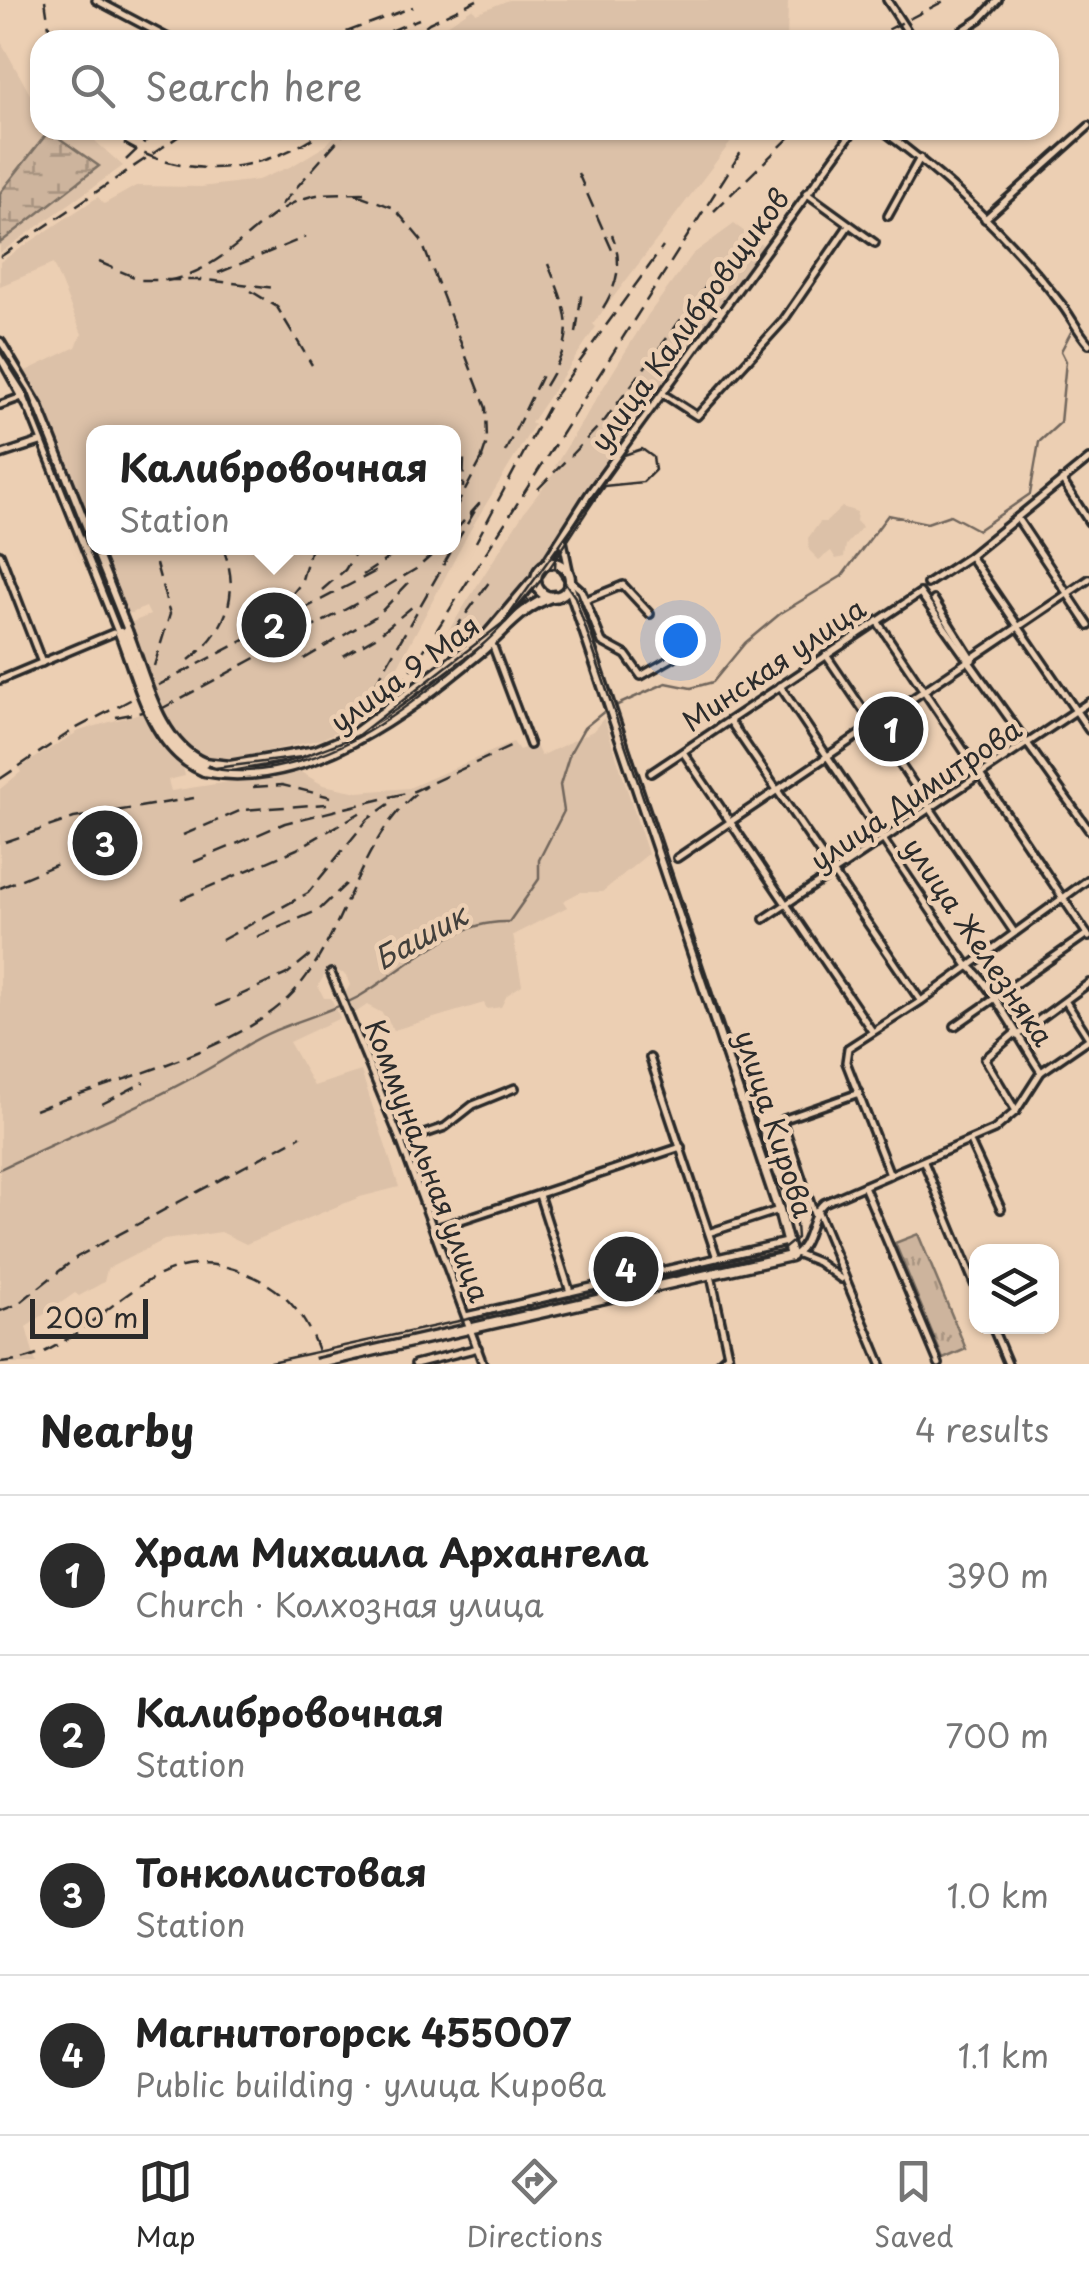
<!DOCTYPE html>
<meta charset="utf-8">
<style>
body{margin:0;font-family:"Playpen Sans",sans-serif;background:#f2f2f2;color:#222}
.controls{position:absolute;right:30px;bottom:30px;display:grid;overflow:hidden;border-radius:20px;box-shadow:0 2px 8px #0004}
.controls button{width:90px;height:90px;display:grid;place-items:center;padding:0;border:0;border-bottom:2px solid #e0e0e0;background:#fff;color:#222;font:50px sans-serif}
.scale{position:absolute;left:30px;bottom:25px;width:118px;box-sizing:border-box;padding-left:10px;border:5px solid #2b2b2b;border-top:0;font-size:28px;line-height:35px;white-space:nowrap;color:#2b2b2b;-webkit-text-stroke:8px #eccfb3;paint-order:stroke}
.you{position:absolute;left:680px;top:640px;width:35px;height:35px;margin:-25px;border:8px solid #fff;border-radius:50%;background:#1a73e8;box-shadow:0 0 0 15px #1a73e833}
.badge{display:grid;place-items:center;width:65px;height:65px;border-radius:50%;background:#2b2b2b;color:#fff;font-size:32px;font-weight:700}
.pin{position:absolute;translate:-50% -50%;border:5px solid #fff;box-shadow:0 2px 10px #0006}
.popup{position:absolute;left:86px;top:425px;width:375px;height:130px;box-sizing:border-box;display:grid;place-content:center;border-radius:20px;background:#fff;filter:drop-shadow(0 2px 8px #0005);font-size:32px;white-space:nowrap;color:#767676}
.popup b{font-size:38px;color:#222}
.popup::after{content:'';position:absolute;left:50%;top:100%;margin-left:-20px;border:20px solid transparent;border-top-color:#fff}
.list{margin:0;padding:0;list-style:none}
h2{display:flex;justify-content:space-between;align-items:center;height:130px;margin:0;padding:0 40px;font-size:42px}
h2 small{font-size:32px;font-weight:400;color:#767676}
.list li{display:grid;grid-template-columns:65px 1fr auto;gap:30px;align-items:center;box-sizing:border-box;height:160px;padding:0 40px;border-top:2px solid #e0e0e0}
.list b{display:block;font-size:38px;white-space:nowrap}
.list p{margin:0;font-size:32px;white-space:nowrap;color:#767676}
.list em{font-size:32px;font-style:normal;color:#767676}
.icon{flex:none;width:55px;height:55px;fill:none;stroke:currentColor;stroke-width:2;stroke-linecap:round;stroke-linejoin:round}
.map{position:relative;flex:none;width:1089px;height:1364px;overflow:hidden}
.search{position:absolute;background:#fff;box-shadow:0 2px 8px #0004;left:30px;right:30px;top:30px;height:110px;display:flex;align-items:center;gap:25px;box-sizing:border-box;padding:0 35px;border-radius:30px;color:#767676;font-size:38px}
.sheet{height:770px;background:#fff}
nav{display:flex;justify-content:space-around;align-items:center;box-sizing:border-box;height:140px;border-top:2px solid #e0e0e0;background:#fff;font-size:28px;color:#767676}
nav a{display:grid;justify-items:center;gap:5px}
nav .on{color:#2b2b2b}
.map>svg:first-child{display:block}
.built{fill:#dcc1a8}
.wetland{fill:url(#wetland-marsh);stroke:#7c7064;stroke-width:2.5}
.park{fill:url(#park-tufts);stroke:#7c7064;stroke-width:2.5}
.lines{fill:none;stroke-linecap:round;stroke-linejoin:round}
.stream{stroke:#71665c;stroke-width:2.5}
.minor-casing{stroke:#2b2b2b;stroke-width:12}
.major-casing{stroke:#2b2b2b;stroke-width:15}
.minor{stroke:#eccfb3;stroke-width:5}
.major{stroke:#eccfb3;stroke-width:8}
.tram{stroke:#2b2b2b;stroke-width:2.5}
.rail{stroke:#2b2b2b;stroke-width:2.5;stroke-dasharray:15 8;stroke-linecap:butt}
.major-bridge-casing{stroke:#2b2b2b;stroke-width:15;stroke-linecap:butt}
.major-bridge{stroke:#eccfb3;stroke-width:8}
.labels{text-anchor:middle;stroke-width:9;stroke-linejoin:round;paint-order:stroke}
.street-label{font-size:28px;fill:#2b2b2b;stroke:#eccfb3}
.water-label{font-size:30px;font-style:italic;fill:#423f3b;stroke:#eccfb3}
</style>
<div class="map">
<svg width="1089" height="1364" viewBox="0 0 1089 1364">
<defs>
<pattern id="wetland-marsh" width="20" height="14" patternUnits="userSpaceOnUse" patternTransform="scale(2.5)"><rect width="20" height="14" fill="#cdb49d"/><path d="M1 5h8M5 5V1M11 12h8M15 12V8" fill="none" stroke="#a79380"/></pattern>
<pattern id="park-tufts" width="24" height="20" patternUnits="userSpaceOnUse" patternTransform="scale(2.5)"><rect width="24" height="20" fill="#cdb49d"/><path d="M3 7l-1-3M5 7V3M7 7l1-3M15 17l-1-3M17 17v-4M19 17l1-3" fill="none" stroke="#a79380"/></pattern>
</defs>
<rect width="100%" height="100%" fill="#eccfb3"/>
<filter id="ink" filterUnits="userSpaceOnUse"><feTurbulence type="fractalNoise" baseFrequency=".01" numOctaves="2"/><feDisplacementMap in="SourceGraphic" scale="20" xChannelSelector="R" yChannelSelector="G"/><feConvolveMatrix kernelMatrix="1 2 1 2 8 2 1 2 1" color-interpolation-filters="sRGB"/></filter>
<g filter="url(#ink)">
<g class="built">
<path d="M509,0H788L787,40H424L473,8L476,13Z"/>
<path d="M0,40L31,96L40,101V130H83L123,166L0,253Z"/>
<path d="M340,130H740L593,324L596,327L531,423L534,425L469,532L387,687L359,720L322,739L219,762L192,752L176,735L158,695L146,701L130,623L150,615L146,607L126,615L99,548H454V432H94V536L26,371L76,347L82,334L53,264L0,286V262L98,197L104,204L136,186L201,187L258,180L292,166L325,146Z"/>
<path d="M734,224L763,245L501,616L484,629L479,625L444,648L440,644L524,512L558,468L555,466L648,315L693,254Z"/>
<path d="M842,507L857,512L856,521L862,527L846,545L844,557L836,559L831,551L819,560L809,550L808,538L820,522H826Z"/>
<path d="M147,711L159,742L183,767L185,776L168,780L171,791L299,771L323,785L358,792L409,788L513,742L519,750L535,744L541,756L593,731L604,718L648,854L602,892H580L563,901L567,907L513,935L522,985L507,995L501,1007L487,1009L484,1003L394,1030L382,1013L367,1005L352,1015L343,996L350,985L345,974L336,971L324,976L318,986L324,998H331L340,1018L289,1042L314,1086L361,1071L399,1187L360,1197L246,1244L221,1232L164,1240L107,1269L104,1282L79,1296L75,1293L26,1327L36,1364H0V789L21,772L19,768L79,731Z"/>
</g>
<path class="wetland" d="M49,131L99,166L0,243V193Z"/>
<path class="park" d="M918,1234L966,1349L943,1359L895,1243Z"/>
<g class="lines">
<g class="stream">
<path d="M613,707L666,683L691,688L713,682L745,643L781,613L842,576L888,515L927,523L950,515L978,530L1030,494L1039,442L1060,423L1066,361L1061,351L1071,332"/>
<path d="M0,1169C80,1130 174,1094 247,1045C281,1023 324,1016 360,996C405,970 453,919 509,922L539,879V860L564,811L560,785L570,753L584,728L606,710"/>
</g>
<g class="minor-casing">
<g id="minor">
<path d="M96,0L172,40"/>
<path d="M887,0L913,40"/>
<path d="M948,40L980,19L998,0"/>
<path d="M882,130C949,179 1011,239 1062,305C1072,318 1078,332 1089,344"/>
<path d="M806,193L875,243"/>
<path d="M888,216L920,158"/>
<path d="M985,219L1089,126"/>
<path d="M663,394L697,416L783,321L849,225"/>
<path d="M0,405L22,397"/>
<path d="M0,455L43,441"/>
<path d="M1062,480L1089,522"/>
<path d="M1017,518L1089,626"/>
<path d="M563,541L569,570"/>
<path d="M0,554L42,663"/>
<path d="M970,556L1089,730"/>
<path d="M544,565L589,494L854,130"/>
<path d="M571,581L581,590L602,642L626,655L641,676L681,653"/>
<path d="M927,584L970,556L1089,459"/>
<path d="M586,600L623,585L650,614"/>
<path d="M934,600L972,660"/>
<path d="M877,621L1087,934"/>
<path d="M491,641L530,745"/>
<path d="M826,655L1014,932"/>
<path d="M0,680L113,633"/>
<path d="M780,686L968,966C985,975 1026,1050 1041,1072"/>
<path d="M730,721L920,1000"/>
<path d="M683,752L872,1031"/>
<path d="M651,773L920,593L1089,830"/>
<path d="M677,858L1089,579"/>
<path d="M764,919L1089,702"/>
<path d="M331,973L401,1142L483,1364"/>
<path d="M1066,1002L1089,1038"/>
<path d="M955,1026L1087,934L1089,937"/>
<path d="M1015,1033L985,1059L1016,1111"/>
<path d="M1017,1036L1089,983"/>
<path d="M650,1058L717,1258"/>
<path d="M401,1142L445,1127L473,1105L515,1088"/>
<path d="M971,1144L1001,1209"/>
<path d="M924,1162L976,1288"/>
<path d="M890,1175L846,1062L848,1048L921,1001L1089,879"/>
<path d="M864,1186L939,1364"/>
<path d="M539,1195L570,1292"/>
<path d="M817,1210L881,1364"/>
<path d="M814,1214L782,1120L859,1093"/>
<path d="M434,1229L681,1147"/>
<path d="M711,1232L779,1210"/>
<path d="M798,1254L818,1262L841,1279"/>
<path d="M791,1256C812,1247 807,1218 824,1203L994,1130L1016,1111L1041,1072L1089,1039"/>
<path d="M711,1275L730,1364"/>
<path d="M466,1316L786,1242"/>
<path d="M992,1326L1008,1364"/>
<path d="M415,1364L478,1348"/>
<path d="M717,1364L728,1354"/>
</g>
</g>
<g class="major-casing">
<g id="major">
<path d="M0,343L38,407L127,631"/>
<path d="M0,354L32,412L120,633"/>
<circle cx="553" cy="580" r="17"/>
<path d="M204,763L230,766L316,751L352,736L487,635L532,582"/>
<path d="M204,771C305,791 408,712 480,652C505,631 522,606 554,596"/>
<path d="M358,1354L791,1256L779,1210L570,588"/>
</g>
</g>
<use href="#minor" class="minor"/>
<use href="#major" class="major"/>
<g class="tram">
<path d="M0,347L28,391L162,727L188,759L215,768L302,757L357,736L504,622L624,455L642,449L653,457L655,470L643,482L604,486C572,531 544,584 505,623C471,659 397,717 353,740C297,769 196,797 160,728L26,392L0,351"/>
<path d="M261,1364L781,1251L797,1238L795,1211L769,1167L575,597L555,568L556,551"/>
</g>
<g class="rail">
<path d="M45,0L51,40"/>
<path d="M325,40L413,7"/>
<path d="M369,40L419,19"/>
<path d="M407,40L429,23L477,0"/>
<path d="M469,40H470"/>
<path d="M868,40L946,0"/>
<path d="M105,130C172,183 257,178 325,130"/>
<path d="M752,136L757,130"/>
<path d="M126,160L157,130"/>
<path d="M578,173L612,250"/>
<path d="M356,194L394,208L421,240L486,408L487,442L479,466"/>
<path d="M281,205L347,130"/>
<path d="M714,211L794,133"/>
<path d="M0,257L188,130"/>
<path d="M99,262L141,280H206L276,288"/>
<path d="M218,273L306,237"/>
<path d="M167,281C232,267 253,217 305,198C324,191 347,194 367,193"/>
<path d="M251,291L277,307L312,365"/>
<path d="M603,308C618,284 623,261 612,235"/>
<path d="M576,333L582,290"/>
<path d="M545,386C577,334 570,318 548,264"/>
<path d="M343,426L345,432"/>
<path d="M456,438L464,458L463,488"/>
<path d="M505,452L543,373"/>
<path d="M538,489L605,420L707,285"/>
<path d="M454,511L484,455"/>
<path d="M454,532L479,504L454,546"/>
<path d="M476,542L552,400L663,247"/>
<path d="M363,575L396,553"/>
<path d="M322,590L345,570L358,548"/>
<path d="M275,616L301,583L311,548"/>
<path d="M439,651L490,581"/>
<path d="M343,656L377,636L412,607"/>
<path d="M304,659L378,615L413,578"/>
<path d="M189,660C227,631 241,593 223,548"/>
<path d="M154,666L170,614L156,564"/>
<path d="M382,706L417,661L741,152"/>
<path d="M116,717L163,708L374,594L416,569L440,548"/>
<path d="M343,718L374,687L453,548"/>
<path d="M0,779L73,730L378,570"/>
<path d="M253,787L282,785L331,797"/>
<path d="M183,835L242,810L327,804"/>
<path d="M5,842L74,818L194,798"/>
<path d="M194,862L285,823L414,791L510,747"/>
<path d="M0,888L60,863"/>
<path d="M181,899L297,849L363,811"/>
<path d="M257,937L319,910L346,884"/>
<path d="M222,940L308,893L368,819L389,804"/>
<path d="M216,1006L287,974L310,955"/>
<path d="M102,1104L144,1082"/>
<path d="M35,1110C107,1082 238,1051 291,995C349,934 355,836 426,786"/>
<path d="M0,1311L18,1304L77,1257L301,1136"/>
<path d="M0,1363C98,1359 143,1223 254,1277C292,1295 311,1324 322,1364"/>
</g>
<g class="major-bridge-casing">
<g id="major-bridge">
<path d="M127,631C145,675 157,743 204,763"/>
<path d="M120,633C139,681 152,750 204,771"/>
<path d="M316,1364L358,1354"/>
</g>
</g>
<use href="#major-bridge" class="major-bridge"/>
</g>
</g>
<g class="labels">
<g class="street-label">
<text transform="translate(690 320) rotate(-54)" y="10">улица Калибровщиков</text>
<text transform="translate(774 665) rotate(-34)" y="10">Минская улица</text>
<text transform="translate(405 674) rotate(-36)" y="10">улица 9 Мая</text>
<text transform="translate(916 795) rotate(-34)" y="10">улица Димитрова</text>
<text transform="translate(978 942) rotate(56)" y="10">улица Железняка</text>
<text transform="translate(774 1124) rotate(72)" y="10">улица Кирова</text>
<text transform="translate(427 1161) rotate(69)" y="10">Коммунальная улица</text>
</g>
<g class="water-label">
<text transform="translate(421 938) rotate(-29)" y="10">Башик</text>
</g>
</g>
</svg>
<div class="controls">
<button><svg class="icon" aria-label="layers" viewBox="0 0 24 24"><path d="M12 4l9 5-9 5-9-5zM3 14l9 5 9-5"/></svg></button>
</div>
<div class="scale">200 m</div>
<div class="you"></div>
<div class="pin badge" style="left:891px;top:729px">1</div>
<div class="pin badge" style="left:274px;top:625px">2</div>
<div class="popup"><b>Калибровочная</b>Station</div>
<div class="pin badge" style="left:105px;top:843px">3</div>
<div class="pin badge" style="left:626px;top:1269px">4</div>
<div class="search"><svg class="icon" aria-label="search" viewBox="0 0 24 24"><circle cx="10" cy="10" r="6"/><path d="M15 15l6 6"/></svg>Search here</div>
</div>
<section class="sheet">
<h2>Nearby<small>4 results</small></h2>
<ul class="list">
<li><span class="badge">1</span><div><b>Храм Михаила Архангела</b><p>Church · Колхозная улица</p></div><em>390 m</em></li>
<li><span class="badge">2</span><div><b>Калибровочная</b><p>Station</p></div><em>700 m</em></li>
<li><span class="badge">3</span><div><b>Тонколистовая</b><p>Station</p></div><em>1.0 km</em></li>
<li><span class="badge">4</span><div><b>Магнитогорск 455007</b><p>Public building · улица Кирова</p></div><em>1.1 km</em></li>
</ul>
</section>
<nav>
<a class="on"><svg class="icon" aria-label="map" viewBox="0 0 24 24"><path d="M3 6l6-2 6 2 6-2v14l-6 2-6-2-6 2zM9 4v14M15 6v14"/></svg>Map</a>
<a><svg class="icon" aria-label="directions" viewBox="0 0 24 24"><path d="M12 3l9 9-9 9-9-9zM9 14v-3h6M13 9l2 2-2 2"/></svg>Directions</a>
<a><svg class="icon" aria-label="saved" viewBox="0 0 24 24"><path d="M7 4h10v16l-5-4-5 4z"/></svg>Saved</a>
</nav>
